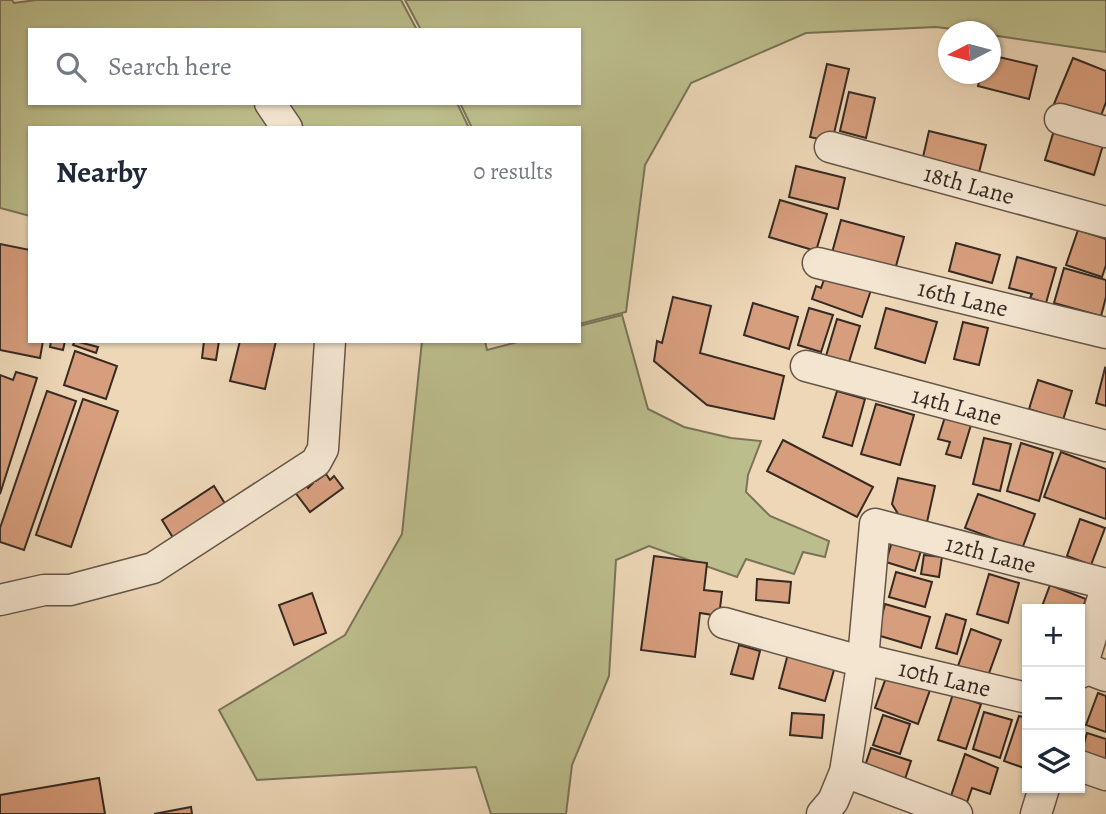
<!DOCTYPE html>
<meta charset="utf-8">
<style>
body{margin:0;font-family:Alegreya,serif;background:#f6f6f7;color:#1f2937}
.controls{position:absolute;right:21px;bottom:21px;display:grid;overflow:hidden;border-radius:0px;box-shadow:0 2px 5px #0004}
.controls button{width:63px;height:63px;display:grid;place-items:center;padding:0;border:0;border-bottom:2px solid #e0e1e3;background:#fff;color:#1f2937;font:35px sans-serif}
.compass{position:absolute;left:938px;top:21px;width:63px;height:63px;border-radius:50%;background:#fff;box-shadow:0 2px 5px #0004;rotate:264deg}
.list{margin:0;padding:0;list-style:none}
h2{display:flex;justify-content:space-between;align-items:center;height:91px;margin:0;padding:0 28px;font-size:30px}
h2 small{font-size:23px;font-weight:400;color:#747a83}
.icon{flex:none;width:38px;height:38px;fill:none;stroke:currentColor;stroke-width:2;stroke-linecap:round;stroke-linejoin:round}
.map{position:relative;flex:none;width:1106px;height:814px;overflow:hidden}
.search{position:absolute;background:#fff;box-shadow:0 2px 5px #0004;left:28px;top:28px;width:553px;height:77px;display:flex;align-items:center;gap:18px;box-sizing:border-box;padding:0 24px;border-radius:0px;color:#747a83;font-size:26px}
.panel{position:absolute;background:#fff;box-shadow:0 2px 5px #0004;left:28px;top:126px;width:553px;height:217px;border-radius:0px}
.map>svg:first-child{display:block}
.green{fill:#bcbd8c;stroke:#797458;stroke-width:2}
.building{fill:#d79e7d;stroke:#362a23;stroke-width:2}
.lines{fill:none;stroke-linecap:round;stroke-linejoin:round}
.minor-casing{stroke:#645548;stroke-width:33}
.minor{stroke:#f3e5d0;stroke-width:30}
.labels{text-anchor:middle;stroke-width:6;stroke-linejoin:round;paint-order:stroke}
.street-label{font-size:24px;fill:#362a23;stroke:#f3e5d0}
</style>
<div class="map">
<svg width="1106" height="814" viewBox="0 0 1106 814">
<rect width="100%" height="100%" fill="#edd7b7"/>
<filter id="stains"><feTurbulence type="fractalNoise" baseFrequency=".00286" numOctaves="4"/><feColorMatrix values="0 0 0 0 .2 0 0 0 0 .09 0 0 0 0 .02 0 0 0 .5 -.17"/></filter>
<radialGradient id="worn" r=".72"><stop offset=".6" stop-color="#630" stop-opacity="0"/><stop offset="1" stop-color="#630" stop-opacity=".3"/></radialGradient>
<g class="green">
<path d="M0,0H12L14,3L36,0H401L417,30H30V103H457L469,128H30V216L0,208Z"/>
<path d="M405,0H1106V52L991,35L990,32L968,31L936,27L806,33L691,83L645,165L626,312L579,324V128H472L460,103H579V30H421Z"/>
<path d="M622,315L648,409L684,427L731,438L761,441L748,475L746,492L770,516L829,541L825,557L803,552L794,574L746,559L737,577L649,546L616,560L609,676L572,765L566,814H491L476,767L257,780L219,710L345,635L402,534L422,341H485L487,350L521,341H579V326Z"/>
</g>
<g class="building">
<path d="M990,55L1037,66L1029,99L978,86L981,74H990Z"/>
<path d="M1073,58L1106,71V102L1099,121L1054,104Z"/>
<path d="M827,64L849,69L832,142L810,137Z"/>
<path d="M849,92L875,98L866,138L840,131Z"/>
<path d="M1055,127L1104,142L1094,175L1045,160Z"/>
<path d="M929,131L986,145L976,184L920,170Z"/>
<path d="M796,166L845,178L838,209L789,197Z"/>
<path d="M780,200L827,214L816,251L769,237Z"/>
<path d="M841,220L904,237L893,277L830,260Z"/>
<path d="M1078,230L1106,239V265L1102,277L1066,265Z"/>
<path d="M956,243L1000,255L992,283L949,271Z"/>
<path d="M0,244L30,250V341H43L40,358L0,350Z"/>
<path d="M1017,257L1056,268L1046,303L1030,298L1032,294L1009,288Z"/>
<path d="M1064,268L1106,280V297L1101,316L1054,303Z"/>
<path d="M828,269L873,284L862,317L812,299L816,286L821,288Z"/>
<path d="M673,297L711,306L700,353L784,376L774,419L707,405L654,361L657,341L662,343Z"/>
<path d="M753,303L798,317L789,349L744,335Z"/>
<path d="M809,308L833,315L821,352L798,345Z"/>
<path d="M886,308L937,322L925,363L875,348Z"/>
<path d="M837,319L860,326L849,362L826,356Z"/>
<path d="M963,322L988,328L979,365L954,359Z"/>
<path d="M51,341H65L63,350L50,347Z"/>
<path d="M75,341L98,347L96,353L73,345Z"/>
<path d="M204,341H219L216,360L202,358Z"/>
<path d="M240,341H276L265,389L230,381Z"/>
<path d="M75,351L117,366L106,399L64,385Z"/>
<path d="M1105,368L1106,369V406L1096,403Z"/>
<path d="M16,372L37,378L0,494V375L13,380Z"/>
<path d="M1038,380L1072,391L1063,420L1029,409Z"/>
<path d="M47,391L76,401L24,550L0,542V528Z"/>
<path d="M837,391L865,399L852,446L823,437Z"/>
<path d="M83,399L118,411L71,547L36,535Z"/>
<path d="M876,404L914,415L900,465L861,454Z"/>
<path d="M945,417L971,425L961,458L946,454L950,442L938,439Z"/>
<path d="M984,438L1011,444L1000,491L973,484Z"/>
<path d="M783,440L873,487L857,517L767,471Z"/>
<path d="M1021,443L1053,453L1039,501L1007,491Z"/>
<path d="M1061,452L1106,469V519L1044,497Z"/>
<path d="M326,474L330,480L334,476L343,488L310,512L294,491L304,483L308,488L313,483L311,480L313,478L316,481Z"/>
<path d="M898,478L935,486L925,531L906,527L892,504Z"/>
<path d="M214,486L229,510L177,544L162,520Z"/>
<path d="M978,494L1035,514L1022,549L965,528Z"/>
<path d="M1080,519L1105,528L1091,565L1067,556Z"/>
<path d="M893,538L922,547L915,571L886,562Z"/>
<path d="M924,555L942,557L939,577L921,574Z"/>
<path d="M654,556L707,563L704,590L722,592L719,616L700,613L695,657L641,650Z"/>
<path d="M896,572L932,582L925,607L889,597Z"/>
<path d="M989,574L1019,583L1008,623L977,614Z"/>
<path d="M757,579L791,582L789,603L756,600Z"/>
<path d="M1050,585L1086,599L1080,615V609H1041Z"/>
<path d="M312,593L326,633L294,645L279,605Z"/>
<path d="M885,604L930,617L921,648L877,635Z"/>
<path d="M946,614L966,620L957,654L936,648Z"/>
<path d="M971,629L1001,640L988,676L958,666Z"/>
<path d="M739,645L760,651L753,679L731,674Z"/>
<path d="M789,650L836,663L825,701L779,688Z"/>
<path d="M887,675L930,690L918,724L875,708Z"/>
<path d="M1098,693L1106,696V732L1086,725Z"/>
<path d="M953,694L981,704L966,749L938,740Z"/>
<path d="M984,712L1012,720L1000,758L973,749Z"/>
<path d="M792,713L824,715L822,738L790,735Z"/>
<path d="M883,715L910,724L900,754L873,745Z"/>
<path d="M1019,716L1027,718V769L1004,761Z"/>
<path d="M1087,733L1106,739V763L1080,757Z"/>
<path d="M871,748L911,761L902,788L862,775Z"/>
<path d="M965,754L998,768L990,794L972,788L964,811L948,805Z"/>
<path d="M99,778L105,814H0V795Z"/>
<path d="M191,807L192,814H154Z"/>
</g>
<g class="lines">
<g class="minor-casing">
<g id="minor">
<path d="M270,103L287,128"/>
<path d="M1060,119L1106,132"/>
<path id="s1" d="M830,147L1106,222"/>
<path id="s2" d="M818,263L1106,333"/>
<path id="s3" d="M806,366L1106,446"/>
<path d="M0,600L44,590H70L153,568L316,462L323,449L330,341"/>
<path d="M724,623L863,662"/>
<path id="s4" d="M863,659L1027,698"/>
<path d="M1082,667L1106,676"/>
<path d="M1080,673L1106,588"/>
<path d="M1080,766L1106,775"/>
<path d="M845,772L957,814"/>
<path id="s5" d="M822,814L833,801L845,772L863,659L875,524L1106,584"/>
<path d="M1036,814L1044,788"/>
</g>
</g>
<use href="#minor" class="minor"/>
</g>
<g class="labels">
<g class="street-label">
<text dy="8" stroke="none"><textPath href="#s1" startOffset="144">18th Lane</textPath></text>
<text dy="8" stroke="none"><textPath href="#s2" startOffset="149">16th Lane</textPath></text>
<text dy="8" stroke="none"><textPath href="#s3" startOffset="156">14th Lane</textPath></text>
<text dy="8" stroke="none"><textPath href="#s5" startOffset="418">12th Lane</textPath></text>
<text dy="8" stroke="none"><textPath href="#s4" startOffset="84">10th Lane</textPath></text>
</g>
</g>
<rect width="100%" height="100%" filter="url(#stains)"/>
<rect width="100%" height="100%" fill="url(#worn)"/>
</svg>
<div class="controls">
<button>+</button>
<button>−</button>
<button><svg class="icon" aria-label="layers" viewBox="0 0 24 24"><path d="M12 4l9 5-9 5-9-5zM3 14l9 5 9-5"/></svg></button>
</div>
<svg class="compass" viewBox="-18 -18 36 36"><path d="M0-13l5 13h-10z" fill="#e53935"/><path d="M0 13l5-13h-10z" fill="#747a83"/></svg>
<div class="search"><svg class="icon" aria-label="search" viewBox="0 0 24 24"><circle cx="10" cy="10" r="6"/><path d="M15 15l6 6"/></svg>Search here</div>
<section class="panel">
<h2>Nearby<small>0 results</small></h2>
<ul class="list">
</ul>
</section>
</div>
